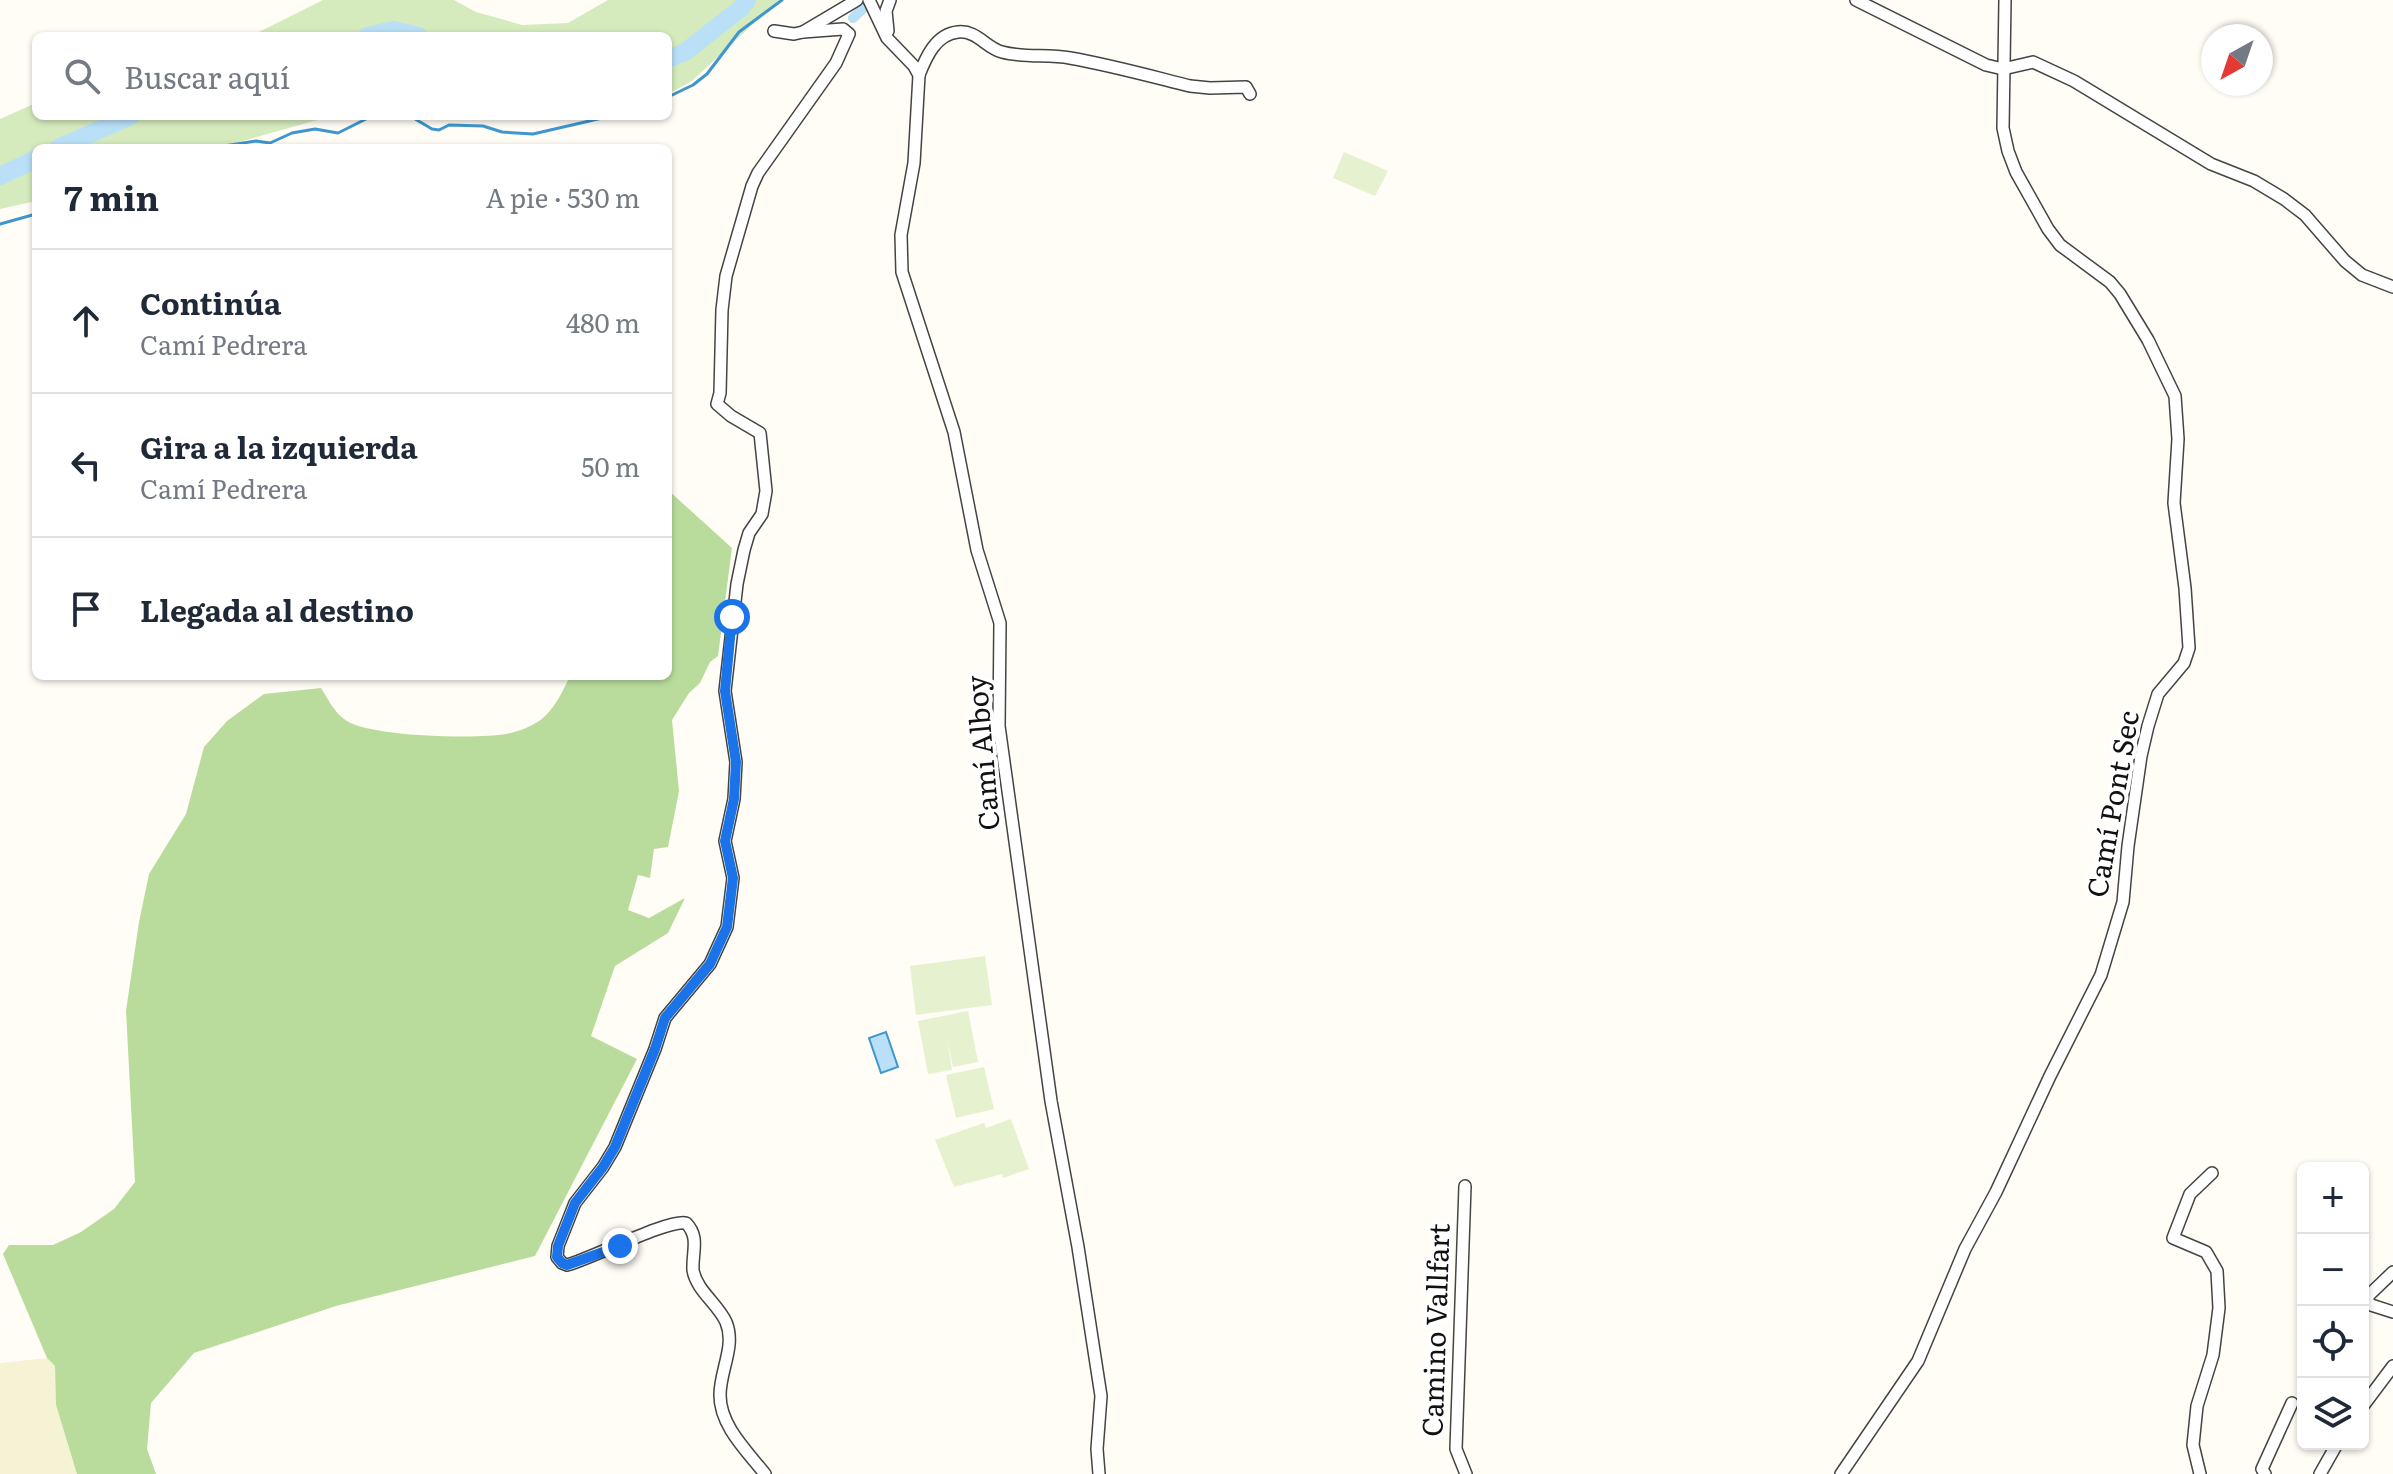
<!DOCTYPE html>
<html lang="es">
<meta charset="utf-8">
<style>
body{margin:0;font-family:Literata,serif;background:#f2f2f3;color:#1f2937}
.controls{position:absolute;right:24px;bottom:24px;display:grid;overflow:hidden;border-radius:12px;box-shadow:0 2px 6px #0004}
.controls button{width:72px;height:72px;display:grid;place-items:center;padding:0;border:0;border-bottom:2px solid #e0e1e3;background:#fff;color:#1f2937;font:40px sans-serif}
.compass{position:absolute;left:2201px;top:24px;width:72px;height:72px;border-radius:50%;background:#fff;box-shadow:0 2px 6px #0004;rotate:220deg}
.stop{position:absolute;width:24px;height:24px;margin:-18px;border:6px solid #1a73e8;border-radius:50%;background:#fff}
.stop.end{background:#1a73e8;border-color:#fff;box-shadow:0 2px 8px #0008}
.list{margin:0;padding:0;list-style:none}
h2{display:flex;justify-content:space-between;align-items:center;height:104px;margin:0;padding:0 32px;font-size:34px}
h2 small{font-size:26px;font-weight:400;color:#747a83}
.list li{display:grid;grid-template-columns:52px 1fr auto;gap:24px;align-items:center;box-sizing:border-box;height:144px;padding:0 32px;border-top:2px solid #e0e1e3}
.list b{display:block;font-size:30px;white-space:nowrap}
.list p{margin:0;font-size:26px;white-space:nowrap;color:#747a83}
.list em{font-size:26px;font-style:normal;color:#747a83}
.icon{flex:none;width:44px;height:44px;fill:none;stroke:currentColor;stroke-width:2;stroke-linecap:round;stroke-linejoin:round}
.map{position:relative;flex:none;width:2393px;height:1474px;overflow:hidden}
.search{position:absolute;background:#fff;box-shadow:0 2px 6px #0004;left:32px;top:32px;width:640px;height:88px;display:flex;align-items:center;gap:20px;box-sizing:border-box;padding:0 28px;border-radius:12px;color:#747a83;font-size:30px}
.panel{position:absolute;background:#fff;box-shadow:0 2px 6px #0004;left:32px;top:144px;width:640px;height:536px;border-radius:12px}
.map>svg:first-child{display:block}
.farmland{fill:#f6f3d4}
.green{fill:#d5ebbd}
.forest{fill:#b9dc9c}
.pitch{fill:#e6f2cf}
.water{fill:#b9e0f7;stroke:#3f96cf;stroke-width:2}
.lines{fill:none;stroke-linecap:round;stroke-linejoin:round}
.stream{stroke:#3f96cf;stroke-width:3}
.canal{stroke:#b9e0f7;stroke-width:10}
.river{stroke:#b9e0f7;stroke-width:18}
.street-casing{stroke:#444;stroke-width:14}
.street{stroke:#fff;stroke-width:11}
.route{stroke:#1a73e8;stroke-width:10}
.labels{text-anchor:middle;stroke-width:8;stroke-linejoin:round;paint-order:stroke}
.street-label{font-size:28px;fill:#111;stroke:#fff}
</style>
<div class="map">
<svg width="2393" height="1474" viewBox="0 0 2393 1474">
<rect width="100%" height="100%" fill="#fffdf5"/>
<path class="farmland" d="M47,1358L55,1366L56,1406L79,1474H0V1363Z"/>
<g class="green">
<path d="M323,0H454L476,12L522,25L568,23L608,0H779L692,81L668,94V36H251Z"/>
<path d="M36,103V116H332L232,144L204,148H36V201L0,209V119Z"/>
</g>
<path class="forest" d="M668,490L732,548L718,656L710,662L700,683L689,693L672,720L679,791L668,847L654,849L650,878L638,875L628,910L649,918L685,898L668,933L615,966L591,1036L637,1059L535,1256L336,1306L194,1353L151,1403L147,1449L156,1474H77L56,1405L55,1366L47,1358L3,1254L9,1245H53L81,1232L114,1209L135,1182L126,1011L139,922L149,874L186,814L204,747L227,721L264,694L321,688C328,699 335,714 347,721C372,737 482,740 511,733C519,731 532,726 539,721C553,712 563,691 570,676H668Z"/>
<g class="pitch">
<path d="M1344,152L1388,171L1375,196L1333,178Z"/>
<path d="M985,956L992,1005L916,1015L910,966Z"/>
<path d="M968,1011L978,1062L953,1067L947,1039L952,1070L928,1074L918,1021Z"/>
<path d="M984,1067L994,1109L956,1118L946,1075Z"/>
<path d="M1011,1119L1029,1169L1003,1178L1002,1174L954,1187L935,1140L984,1123L986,1128Z"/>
</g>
<path class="water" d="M886,1032L898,1067L881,1073L869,1038Z"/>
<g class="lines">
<g class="stream">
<path d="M668,97L693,85L707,74L739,32L782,0"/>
<path d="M410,116L432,129L439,130L449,125L483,126L502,132L533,134L611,116"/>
<path d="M211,148L256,141L270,143L292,133L315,129L338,133L372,116"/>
<path d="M0,224L36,214"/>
</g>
<path class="canal" d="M853,18L872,0"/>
<g class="river">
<path d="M367,36L393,30L419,36"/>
<path d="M668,59L685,52L741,8L747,0"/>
<path d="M58,148L131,116"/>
<path d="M0,176L36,159"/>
</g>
<g class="street-casing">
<g id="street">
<path d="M869,0L887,38L914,66L919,75L914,163L901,235L902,272L954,432L977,550L1000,623L999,726L1051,1101L1078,1247L1101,1396L1097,1449L1099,1474"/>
<path d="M1856,0L1986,65L2003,69L2033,62L2074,81L2211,164L2254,181L2284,199L2305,215L2345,261L2362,275L2393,287"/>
<path d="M774,31L794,34L803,32L857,0"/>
<path d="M888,31L886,11L890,0"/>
<path d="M919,75C926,57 936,34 958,32C977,30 986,48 1002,52C1024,58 1048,54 1070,58C1110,65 1150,76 1190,86L1210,88L1246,87L1250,94"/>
<path d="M1465,1186L1456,1449L1466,1474"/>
<path d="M2393,1272L2368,1296V1304L2393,1312"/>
<path d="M2363,1406L2393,1366"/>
<path d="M765,1474C747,1451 720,1426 720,1395C720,1370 736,1346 726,1322C718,1304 696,1290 693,1270C692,1252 700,1237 686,1223C668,1219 593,1258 567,1265L562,1263L557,1257L558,1246L575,1203L603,1167L615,1147L655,1049L665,1018L710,964L727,927L733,878L725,841L734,799L736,762L725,691L737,584L744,550L749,533L762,514L766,491L760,433L731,416L717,404L720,393L722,310L726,276L752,186L758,173L836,63L849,34L843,29L803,32"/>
<path d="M1841,1474L1918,1361L1965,1249L1996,1192L2050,1076L2101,975L2123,902L2128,846L2141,756L2148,726L2158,694L2184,663L2189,648L2185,588L2174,503L2178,439L2175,396L2148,340L2120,294L2110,282L2060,245L2048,229L2016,172L2008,151L2003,128L2005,0"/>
<path d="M2200,1474L2193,1445L2197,1406L2213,1355L2219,1308L2217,1271L2206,1252L2173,1238L2190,1194L2212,1173"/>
<path d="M2265,1474L2262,1469L2292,1403"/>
<path d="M2320,1474L2337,1444"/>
</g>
</g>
<use href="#street" class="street"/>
</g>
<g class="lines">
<path class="route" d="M620,1246L567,1265L562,1263L557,1257L558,1246L575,1203L603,1167L615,1147L655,1049L665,1018L710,964L727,927L733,878L725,841L734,799L736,762L725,691L732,617"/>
</g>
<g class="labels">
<g class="street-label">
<text transform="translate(983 753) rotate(-95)" y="10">Camí Alboy</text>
<text transform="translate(2113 804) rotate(-80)" y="10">Camí Pont Sec</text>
<text transform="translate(1436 1330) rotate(-88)" y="10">Camino Vallfart</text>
</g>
</g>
</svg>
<div class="controls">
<button>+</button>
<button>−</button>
<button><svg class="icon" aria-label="locate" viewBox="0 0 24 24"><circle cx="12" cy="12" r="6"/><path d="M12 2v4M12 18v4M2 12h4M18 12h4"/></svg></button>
<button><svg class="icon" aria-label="layers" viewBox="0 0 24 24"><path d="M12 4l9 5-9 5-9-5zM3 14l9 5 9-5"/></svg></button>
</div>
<svg class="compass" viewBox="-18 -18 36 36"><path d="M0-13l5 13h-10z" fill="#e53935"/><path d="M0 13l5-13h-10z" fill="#747a83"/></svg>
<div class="stop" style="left:732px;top:617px"></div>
<div class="stop end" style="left:620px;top:1246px"></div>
<div class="search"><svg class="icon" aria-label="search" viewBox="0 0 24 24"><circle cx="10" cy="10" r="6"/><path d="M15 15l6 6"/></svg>Buscar aquí</div>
<section class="panel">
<h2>7 min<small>A pie · 530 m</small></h2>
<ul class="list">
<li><svg class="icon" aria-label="ahead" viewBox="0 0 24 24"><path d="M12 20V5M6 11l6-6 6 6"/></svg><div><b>Continúa</b><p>Camí Pedrera</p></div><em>480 m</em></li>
<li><svg class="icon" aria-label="left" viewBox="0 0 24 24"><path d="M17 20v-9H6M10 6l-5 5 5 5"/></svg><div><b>Gira a la izquierda</b><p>Camí Pedrera</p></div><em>50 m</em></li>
<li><svg class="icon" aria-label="arrive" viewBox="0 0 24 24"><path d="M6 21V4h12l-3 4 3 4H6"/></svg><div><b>Llegada al destino</b></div></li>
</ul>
</section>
</div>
